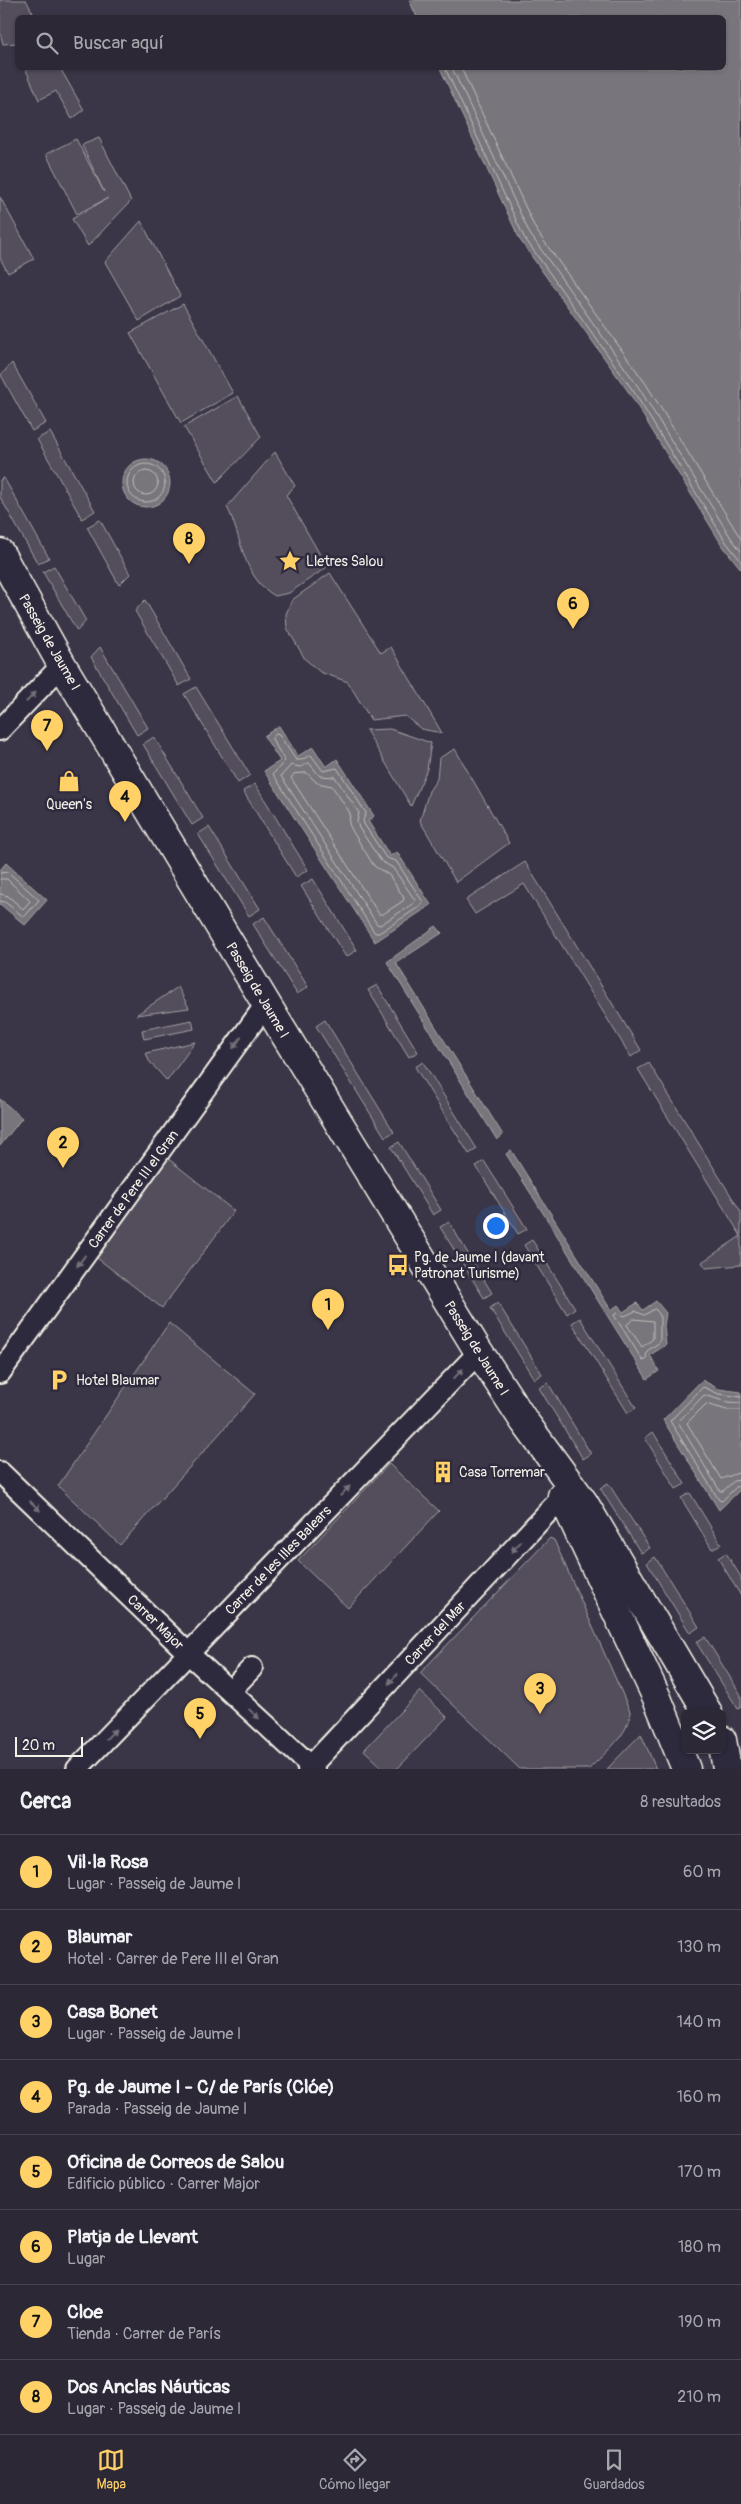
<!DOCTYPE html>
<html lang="es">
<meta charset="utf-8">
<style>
body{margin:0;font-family:Pangolin,sans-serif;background:#34303d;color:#f1f3f6}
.controls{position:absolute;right:15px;bottom:15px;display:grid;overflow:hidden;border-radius:8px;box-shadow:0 1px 4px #0004}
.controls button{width:45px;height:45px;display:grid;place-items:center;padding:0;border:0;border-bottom:1px solid #484450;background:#2c2835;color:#f1f3f6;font:25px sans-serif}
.scale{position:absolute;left:15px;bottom:12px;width:68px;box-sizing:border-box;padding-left:5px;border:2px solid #f4f1e8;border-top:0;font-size:14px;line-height:18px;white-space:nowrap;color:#f4f1e8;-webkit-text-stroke:4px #2f2a3d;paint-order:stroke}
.you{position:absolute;left:495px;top:1225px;width:18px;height:18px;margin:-12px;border:4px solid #fff;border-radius:50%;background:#1a73e8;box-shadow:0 0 0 8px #1a73e833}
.badge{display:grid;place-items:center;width:32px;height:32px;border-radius:50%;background:#ffd166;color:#111;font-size:16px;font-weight:700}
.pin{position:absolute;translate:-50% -41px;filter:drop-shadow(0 1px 2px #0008)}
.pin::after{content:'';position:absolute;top:26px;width:18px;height:15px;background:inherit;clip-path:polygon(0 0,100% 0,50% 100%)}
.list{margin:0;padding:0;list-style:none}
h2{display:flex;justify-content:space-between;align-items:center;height:65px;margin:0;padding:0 20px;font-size:21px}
h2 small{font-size:16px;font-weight:400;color:#a6a6ad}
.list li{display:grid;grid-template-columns:32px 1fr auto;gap:15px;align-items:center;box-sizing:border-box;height:75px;padding:0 20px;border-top:1px solid #484450}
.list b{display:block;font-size:19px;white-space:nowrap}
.list p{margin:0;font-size:16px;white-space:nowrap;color:#a6a6ad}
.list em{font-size:16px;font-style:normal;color:#a6a6ad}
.icon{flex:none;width:28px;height:28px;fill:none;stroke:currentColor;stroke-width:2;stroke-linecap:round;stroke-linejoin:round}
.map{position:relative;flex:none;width:741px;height:1769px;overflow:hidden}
.search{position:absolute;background:#2c2835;box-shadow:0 1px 4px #0004;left:15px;right:15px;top:15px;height:55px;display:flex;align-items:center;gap:12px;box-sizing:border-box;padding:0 18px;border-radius:8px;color:#a6a6ad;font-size:19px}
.sheet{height:665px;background:#2c2835}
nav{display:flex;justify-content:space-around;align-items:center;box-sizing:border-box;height:70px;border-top:1px solid #484450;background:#2c2835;font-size:14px;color:#a6a6ad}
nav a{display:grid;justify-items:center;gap:2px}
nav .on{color:#ffd166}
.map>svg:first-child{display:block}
.green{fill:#534e5c;stroke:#a4a0a2}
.water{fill:#78747b;stroke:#aaa6a7}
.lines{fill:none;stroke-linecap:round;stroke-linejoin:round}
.shore{stroke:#c2bfbc;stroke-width:1}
.street-casing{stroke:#f4f1e8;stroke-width:24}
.secondary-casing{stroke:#f4f1e8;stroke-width:31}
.street{stroke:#2f2a3d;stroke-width:20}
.secondary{stroke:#2f2a3d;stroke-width:28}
.oneway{fill:#747079}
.labels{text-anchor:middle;stroke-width:5;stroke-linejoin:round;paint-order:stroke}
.poi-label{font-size:14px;fill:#f4f1e8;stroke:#2f2a3d;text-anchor:start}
.street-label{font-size:14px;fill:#f4f1e8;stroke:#2f2a3d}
</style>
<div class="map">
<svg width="741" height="1769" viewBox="0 0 741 1769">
<rect width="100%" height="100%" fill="#3b3647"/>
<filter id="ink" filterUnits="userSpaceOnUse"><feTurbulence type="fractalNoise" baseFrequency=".02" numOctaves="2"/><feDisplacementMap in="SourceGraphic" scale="10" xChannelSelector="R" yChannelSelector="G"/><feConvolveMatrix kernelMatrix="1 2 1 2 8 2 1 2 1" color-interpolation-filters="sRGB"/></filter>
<g filter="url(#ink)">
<g class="green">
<path d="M0,0H26L35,17L18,18L17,43L3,44L0,32Z"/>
<path d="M32,68H60L84,110L72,119L56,91L39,100L26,70Z"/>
<path d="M99,138L131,201L88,246L72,219L108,198L77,214L46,154L76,139L104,192L82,145Z"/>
<path d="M0,197L34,259L8,273L0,258Z"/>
<path d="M141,221L180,296L139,321L105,262Z"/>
<path d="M183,304L233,393L181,423L130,333Z"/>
<path d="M12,363L46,423L32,431L1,375Z"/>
<path d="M238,396L261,437L217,482L184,427Z"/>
<path d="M50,432L95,511L82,519L37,439Z"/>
<path d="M275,452L295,486L286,495L327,567L289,593L275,596C241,576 243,538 227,507Z"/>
<path d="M4,478L49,558L38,564L0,497V480Z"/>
<path d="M100,520L130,574L119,585L87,527Z"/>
<path d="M54,566L86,621L77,631L43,572Z"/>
<path d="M330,573L381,653L391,647L442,733L421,729L405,716L371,720L348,682L320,672L305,659L287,628L286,614L292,600Z"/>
<path d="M145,600L191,679L179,686L135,611Z"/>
<path d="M100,647L148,728L137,735L91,657Z"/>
<path d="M196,687L250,775L238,783L184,694Z"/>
<path d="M390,729L431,743L427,769L411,806L366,730Z"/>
<path d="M154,737L203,818L192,825L143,744Z"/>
<path d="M455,749L509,843L456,882L420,821L429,791L437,779L439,758Z"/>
<path d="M255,784L308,870L296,877L243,791Z"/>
<path d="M209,827L260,909L249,916L198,834Z"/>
<path d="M525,862L641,1050L631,1057L524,884L475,914L466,900Z"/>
<path d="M313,879L357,950L346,957L301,886Z"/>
<path d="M264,917L308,987L297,994L253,924Z"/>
<path d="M377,985L418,1052L409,1057L368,990Z"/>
<path d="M178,987L189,1008L136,1015Z"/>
<path d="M192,1020L194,1029L144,1039L142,1030Z"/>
<path d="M325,1020L394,1132L385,1137L316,1026Z"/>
<path d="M195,1042L167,1081L149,1061L146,1053Z"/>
<path d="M423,1062L477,1149L469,1154L415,1067Z"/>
<path d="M649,1063L741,1212V1236L638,1069Z"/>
<path d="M399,1142L441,1210L433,1215L391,1147Z"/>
<path d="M166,1157L234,1211L162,1308L97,1258Z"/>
<path d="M484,1161L527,1229L518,1234L476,1166Z"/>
<path d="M449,1222L492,1293L484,1298L440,1227Z"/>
<path d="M741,1236V1265L706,1268L702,1262Z"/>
<path d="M532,1240L575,1308L567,1314L524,1245Z"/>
<path d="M498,1303L542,1374L534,1379L490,1308Z"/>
<path d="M580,1318L636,1408L628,1413L572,1323Z"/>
<path d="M169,1323L255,1394L120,1545L58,1486Z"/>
<path d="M548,1383L591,1454L583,1459L539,1388Z"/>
<path d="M653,1432L685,1484L676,1489L645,1438Z"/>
<path d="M389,1464L439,1511L348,1608L298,1561Z"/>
<path d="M608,1483L650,1548L641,1553L600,1488Z"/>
<path d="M690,1493L721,1544L712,1549L681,1498Z"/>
<path d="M550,1538L554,1540L630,1711C630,1735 605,1752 589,1769H520L420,1673Z"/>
<path d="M726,1553L741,1577V1596L718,1558Z"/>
<path d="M655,1557L699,1627L690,1633L647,1563Z"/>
<path d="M705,1637L741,1695V1707L738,1709L696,1642Z"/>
<path d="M420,1691L447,1717L397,1769H384L364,1750Z"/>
<path d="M641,1734L656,1769H607Z"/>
</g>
<g class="water">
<path d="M409,0H741V569L722,545L630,394L520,240L440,68H724V18L417,17Z"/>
<circle cx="146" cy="483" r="24"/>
<path d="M279,726L298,756L313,747L326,767L337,759L374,816L368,821L390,856L397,852L431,905L375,942L264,771L280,761L264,736Z"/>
<path d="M6,863L47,900L25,925L0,904V870Z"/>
<path d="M436,926L442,933L396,963L503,1135L497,1140L387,962Z"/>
<path d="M0,1099L22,1118L0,1146Z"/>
<path d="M511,1150L611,1310L618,1305L623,1312L637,1303L643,1310L656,1301L666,1313L664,1326L666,1345L650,1355L659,1371L647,1379L506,1154Z"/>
<path d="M702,1380L719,1389L741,1392V1489L719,1510L663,1420Z"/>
</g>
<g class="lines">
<g class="shore">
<path d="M445,68L524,237L634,392L726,542L741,561"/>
<path d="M452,68L530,234L639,388L731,538L741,551"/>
<path d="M461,68L536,230L646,384L741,539"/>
<circle cx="146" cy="483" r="19"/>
<circle cx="146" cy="483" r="12"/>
<path d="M276,734L279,735L296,760H301L311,755L323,771L337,768L366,813L363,820L364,824L386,858L396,861L423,902L422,905L379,933H375L273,774L285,761L272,739Z"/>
<path d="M309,763L320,776L335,777L359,813L357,822L359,828L381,861L393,868L415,900L414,903L380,925L377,924L281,776L291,765L300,767Z"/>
<path d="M307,773L317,783L332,786L350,813L349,824L353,832L374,866L389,875L404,898L403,901L383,914H379L291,778L294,774Z"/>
<path d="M0,873L8,872L39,900L24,917L5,902L0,901"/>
<path d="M0,879H7L30,901L23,909L8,896L0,894"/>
<path d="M655,1309L660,1315V1342L647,1351L646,1360L643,1361L614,1315L617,1313L625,1316L635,1311L644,1315Z"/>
<path d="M634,1319L653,1321V1339L642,1347L627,1325Z"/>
<path d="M741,1397L719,1394L703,1387L670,1421L719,1500L722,1501L736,1487L741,1486"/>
<path d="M741,1403L727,1402L704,1395L678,1422L720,1491H723L734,1481L741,1480"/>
<path d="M741,1410H727L706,1404L687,1423L721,1479L741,1472"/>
</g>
<g class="street-casing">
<g id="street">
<path d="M0,730L62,665"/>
<path d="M0,1373L266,1004"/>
<path d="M0,1472L188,1653L314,1769"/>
<path d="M230,1691L252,1668"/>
<path d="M77,1769L479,1352"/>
<path d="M308,1769L562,1497"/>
</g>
</g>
<g class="secondary-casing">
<g id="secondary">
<path d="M0,553L62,665L279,1025L479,1352L524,1421L584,1503L708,1713"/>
<path d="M562,1496L657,1698L686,1769"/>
<path d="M722,1740L727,1769"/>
</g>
</g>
<use href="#street" class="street"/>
<use href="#secondary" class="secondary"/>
</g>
<defs><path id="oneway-solid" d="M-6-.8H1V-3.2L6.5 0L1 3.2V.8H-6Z" transform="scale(1.25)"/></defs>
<g class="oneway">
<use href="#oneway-solid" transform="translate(31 697) rotate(-46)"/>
<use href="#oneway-solid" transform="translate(237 1043) rotate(126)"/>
<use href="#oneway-solid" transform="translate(81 1261) rotate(126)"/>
<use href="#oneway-solid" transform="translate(458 1374) rotate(-46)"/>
<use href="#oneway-solid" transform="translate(345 1491) rotate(-46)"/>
<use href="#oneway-solid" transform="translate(35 1506) rotate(44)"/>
<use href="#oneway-solid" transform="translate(516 1547) rotate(133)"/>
<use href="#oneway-solid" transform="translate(393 1679) rotate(133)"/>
<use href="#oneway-solid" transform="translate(254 1714) rotate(43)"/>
<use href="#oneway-solid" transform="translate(111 1734) rotate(-46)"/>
</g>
</g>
<defs>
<g id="sight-bare" transform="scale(1.725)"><path d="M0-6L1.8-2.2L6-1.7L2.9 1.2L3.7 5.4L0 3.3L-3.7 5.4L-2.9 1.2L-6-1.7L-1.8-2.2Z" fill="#ffd166" stroke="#2f2a3d" stroke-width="2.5" paint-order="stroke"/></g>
<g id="shop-bare" transform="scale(1.725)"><path d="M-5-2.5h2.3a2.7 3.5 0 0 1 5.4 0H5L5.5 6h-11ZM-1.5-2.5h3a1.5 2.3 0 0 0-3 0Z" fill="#ffd166" stroke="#2f2a3d" stroke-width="2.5" paint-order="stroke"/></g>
<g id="bus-bare" transform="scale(1.725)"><path d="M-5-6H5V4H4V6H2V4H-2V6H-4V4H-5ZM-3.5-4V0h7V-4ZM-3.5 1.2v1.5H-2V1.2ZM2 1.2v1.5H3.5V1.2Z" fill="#ffd166" stroke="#2f2a3d" stroke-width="2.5" paint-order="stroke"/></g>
<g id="parking-bare" transform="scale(1.725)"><path d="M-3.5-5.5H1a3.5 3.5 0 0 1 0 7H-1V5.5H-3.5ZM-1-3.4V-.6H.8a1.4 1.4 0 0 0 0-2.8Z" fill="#ffd166" stroke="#2f2a3d" stroke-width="2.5" paint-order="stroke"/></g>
<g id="building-bare" transform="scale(1.725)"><path d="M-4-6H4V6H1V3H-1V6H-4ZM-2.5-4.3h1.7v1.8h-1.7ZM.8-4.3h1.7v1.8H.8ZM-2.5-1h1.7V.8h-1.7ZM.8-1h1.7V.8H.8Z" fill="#ffd166" stroke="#2f2a3d" stroke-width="2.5" paint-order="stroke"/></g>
</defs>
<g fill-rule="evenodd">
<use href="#sight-bare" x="290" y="561"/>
<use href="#shop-bare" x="69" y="781"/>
<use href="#bus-bare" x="398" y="1265"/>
<use href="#parking-bare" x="59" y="1380"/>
<use href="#building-bare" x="443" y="1472"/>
</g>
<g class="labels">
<g class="poi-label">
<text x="306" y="566">Lletres Salou</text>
<text x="69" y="809" text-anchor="middle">Queen's</text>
<text x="414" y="1262">Pg. de Jaume I (davant<tspan x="414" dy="16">Patronat Turisme)</tspan></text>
<text x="76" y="1385">Hotel Blaumar</text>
<text x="459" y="1477">Casa Torremar</text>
</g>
<g class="street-label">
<text transform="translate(50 642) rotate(60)" y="5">Passeig de Jaume I</text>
<text transform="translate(258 990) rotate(59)" y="5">Passeig de Jaume I</text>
<text transform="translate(133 1189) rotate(-54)" y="5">Carrer de Pere III el Gran</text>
<text transform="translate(477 1348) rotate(58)" y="5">Passeig de Jaume I</text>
<text transform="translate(278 1560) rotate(-46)" y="5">Carrer de les Illes Balears</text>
<text transform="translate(156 1622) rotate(44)" y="5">Carrer Major</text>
<text transform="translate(435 1633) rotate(-47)" y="5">Carrer del Mar</text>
</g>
</g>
</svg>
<div class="controls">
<button><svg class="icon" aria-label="layers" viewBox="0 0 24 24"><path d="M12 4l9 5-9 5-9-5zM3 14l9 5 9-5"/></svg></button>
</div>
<div class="scale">20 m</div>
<div class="you"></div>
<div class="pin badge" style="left:328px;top:1330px">1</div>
<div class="pin badge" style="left:63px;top:1168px">2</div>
<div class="pin badge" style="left:540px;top:1714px">3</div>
<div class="pin badge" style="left:125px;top:822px">4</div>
<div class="pin badge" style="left:200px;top:1739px">5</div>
<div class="pin badge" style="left:573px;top:629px">6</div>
<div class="pin badge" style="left:47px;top:751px">7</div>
<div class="pin badge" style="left:189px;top:564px">8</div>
<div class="search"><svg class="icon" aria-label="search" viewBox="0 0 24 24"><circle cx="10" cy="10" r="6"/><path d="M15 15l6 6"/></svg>Buscar aquí</div>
</div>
<section class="sheet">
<h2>Cerca<small>8 resultados</small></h2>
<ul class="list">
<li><span class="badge">1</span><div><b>Vil·la Rosa</b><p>Lugar · Passeig de Jaume I</p></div><em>60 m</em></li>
<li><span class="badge">2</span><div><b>Blaumar</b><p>Hotel · Carrer de Pere III el Gran</p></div><em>130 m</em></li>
<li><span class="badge">3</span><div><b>Casa Bonet</b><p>Lugar · Passeig de Jaume I</p></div><em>140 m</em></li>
<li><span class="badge">4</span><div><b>Pg. de Jaume I - C/ de París (Clóe)</b><p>Parada · Passeig de Jaume I</p></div><em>160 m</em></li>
<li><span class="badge">5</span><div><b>Oficina de Correos de Salou</b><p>Edificio público · Carrer Major</p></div><em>170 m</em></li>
<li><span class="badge">6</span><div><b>Platja de Llevant</b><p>Lugar</p></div><em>180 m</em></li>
<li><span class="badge">7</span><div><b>Cloe</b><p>Tienda · Carrer de París</p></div><em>190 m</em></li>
<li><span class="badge">8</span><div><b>Dos Anclas Náuticas</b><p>Lugar · Passeig de Jaume I</p></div><em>210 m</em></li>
</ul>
</section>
<nav>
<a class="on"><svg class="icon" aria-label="map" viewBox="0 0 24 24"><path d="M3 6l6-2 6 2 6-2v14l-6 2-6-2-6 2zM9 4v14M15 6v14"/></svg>Mapa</a>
<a><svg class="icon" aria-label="directions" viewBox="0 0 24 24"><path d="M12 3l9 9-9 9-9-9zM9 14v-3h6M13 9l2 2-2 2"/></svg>Cómo llegar</a>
<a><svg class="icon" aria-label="saved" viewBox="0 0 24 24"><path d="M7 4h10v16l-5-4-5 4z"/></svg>Guardados</a>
</nav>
